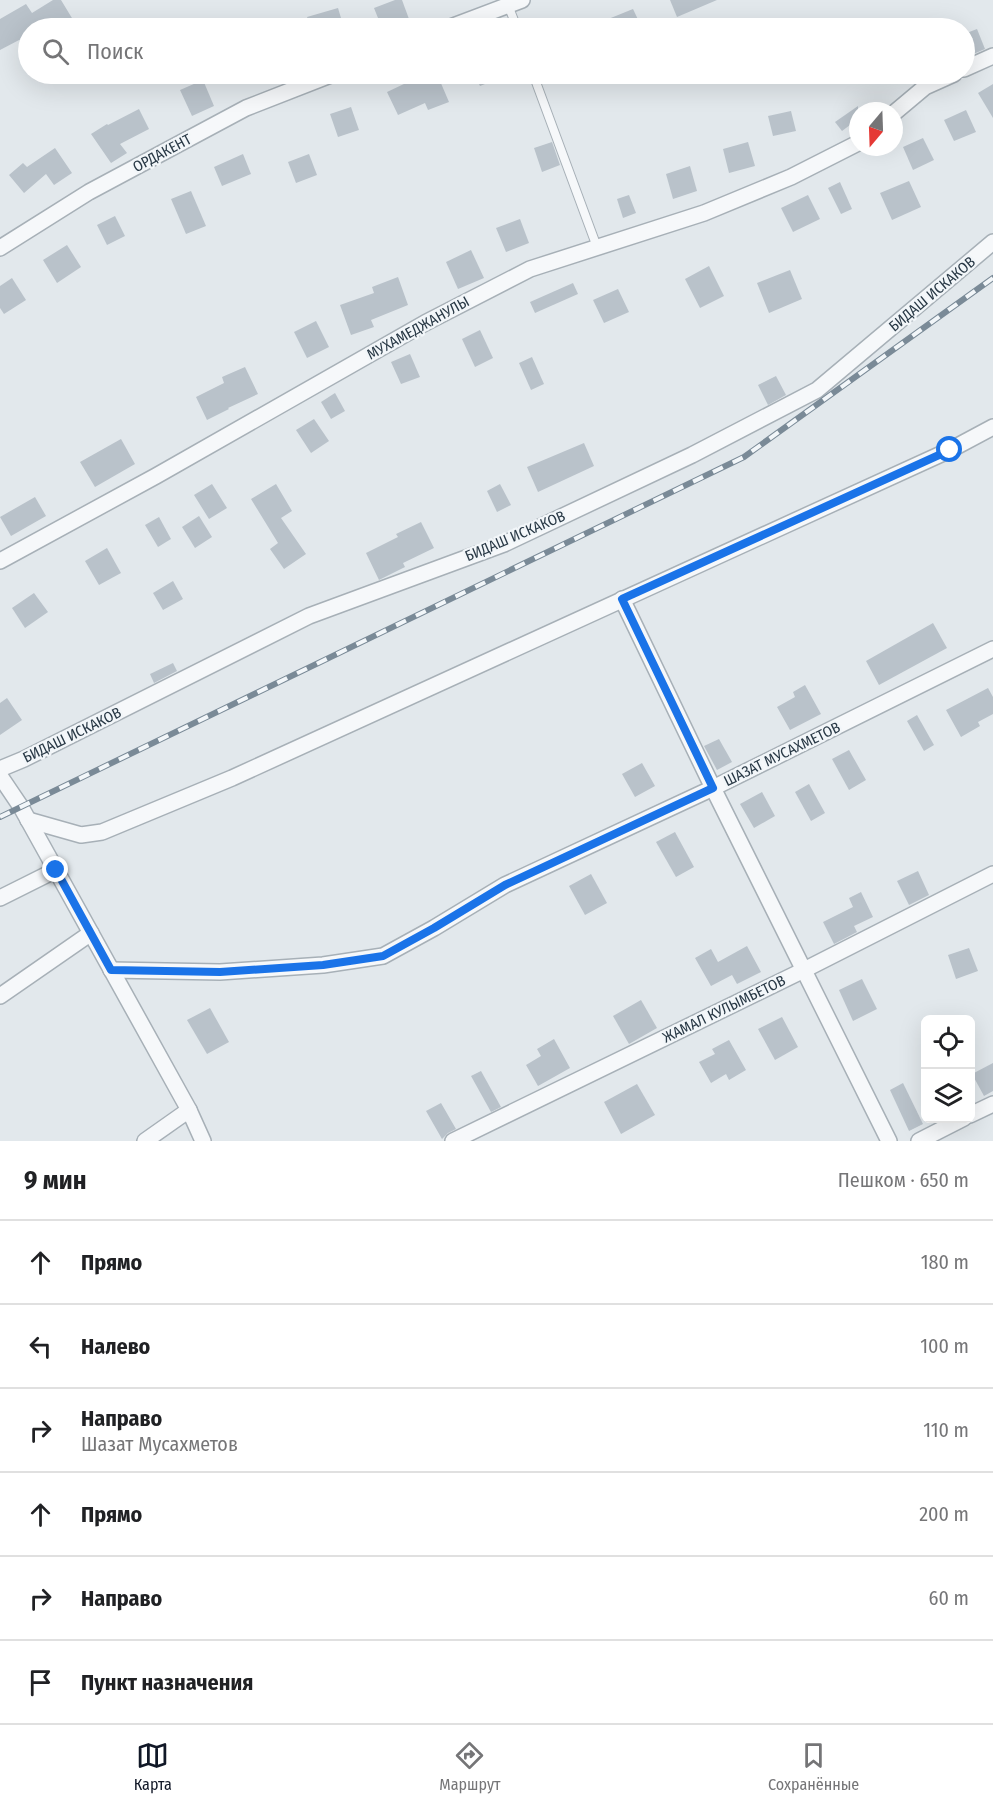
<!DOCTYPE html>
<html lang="ru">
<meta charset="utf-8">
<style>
body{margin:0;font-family:"Fira Sans Condensed",sans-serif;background:#f6f6f6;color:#202124}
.controls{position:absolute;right:18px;bottom:18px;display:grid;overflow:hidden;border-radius:9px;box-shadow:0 6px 24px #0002}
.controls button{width:54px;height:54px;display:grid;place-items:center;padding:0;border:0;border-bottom:2px solid #e0e0e0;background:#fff;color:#202124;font:30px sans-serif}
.compass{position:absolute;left:849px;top:102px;width:54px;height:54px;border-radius:50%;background:#fff;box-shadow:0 6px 24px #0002;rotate:199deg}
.stop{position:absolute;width:18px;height:18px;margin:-14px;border:4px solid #1a73e8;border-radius:50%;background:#fff}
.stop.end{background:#1a73e8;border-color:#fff;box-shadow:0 2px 6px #0008}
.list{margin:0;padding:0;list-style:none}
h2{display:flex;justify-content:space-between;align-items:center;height:78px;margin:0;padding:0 24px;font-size:26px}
h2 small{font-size:20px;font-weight:400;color:#757577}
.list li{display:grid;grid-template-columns:39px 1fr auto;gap:18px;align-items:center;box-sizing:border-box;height:84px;padding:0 24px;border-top:2px solid #e0e0e0}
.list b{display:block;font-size:22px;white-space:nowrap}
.list p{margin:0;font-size:20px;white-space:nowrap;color:#757577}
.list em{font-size:20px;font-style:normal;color:#757577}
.icon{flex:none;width:33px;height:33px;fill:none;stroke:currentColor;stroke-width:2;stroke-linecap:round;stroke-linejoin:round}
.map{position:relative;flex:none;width:993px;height:1141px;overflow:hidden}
.search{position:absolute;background:#fff;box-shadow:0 6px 24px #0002;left:18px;right:18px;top:18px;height:66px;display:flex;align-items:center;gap:15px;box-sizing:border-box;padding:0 21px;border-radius:33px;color:#757577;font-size:22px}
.sheet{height:582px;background:#fff}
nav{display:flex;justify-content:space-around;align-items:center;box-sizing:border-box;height:84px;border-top:2px solid #e0e0e0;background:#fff;font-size:16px;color:#757577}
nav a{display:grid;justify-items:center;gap:3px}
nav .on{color:#111827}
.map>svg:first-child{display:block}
.building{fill:#b9c2ca}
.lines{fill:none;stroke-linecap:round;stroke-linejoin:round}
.service-casing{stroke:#a7b0b7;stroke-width:10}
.minor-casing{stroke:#a7b0b7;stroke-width:18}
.service{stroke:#f6f8fa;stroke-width:8}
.minor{stroke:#f6f8fa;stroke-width:15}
.rail-casing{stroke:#7a8a97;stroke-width:6}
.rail{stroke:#f2f6f9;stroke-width:4;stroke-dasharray:11;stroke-linecap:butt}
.route{stroke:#1a73e8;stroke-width:8}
.labels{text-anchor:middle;stroke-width:4.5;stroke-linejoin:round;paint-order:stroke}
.street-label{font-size:15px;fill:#293946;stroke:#f2f6f9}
</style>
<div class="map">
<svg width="993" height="1141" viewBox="0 0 993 1141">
<rect width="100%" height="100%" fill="#e2e8ec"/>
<g class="building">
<path d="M53,0H61L78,28H28V52L21,39L0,50V19L26,4L32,13Z"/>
<path d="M395,0H402L409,19L382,28L374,8Z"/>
<path d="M670,0H717L677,17Z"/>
<path d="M338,8L344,28H311L307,17Z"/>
<path d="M633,9L642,28H586Z"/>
<path d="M977,29L985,49L964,58V34Z"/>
<path d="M425,74H437L449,102L428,110L425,103L398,115L387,92Z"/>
<path d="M474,74H510L480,86Z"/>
<path d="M203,80L214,106L192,116L180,90Z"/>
<path d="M993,84V118L978,93Z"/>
<path d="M858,106V119L842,131L835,122Z"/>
<path d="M351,107L359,130L338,137L330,114Z"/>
<path d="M139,109L149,129L120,144L127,153L111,163L91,134L107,124L108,125Z"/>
<path d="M966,110L976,132L954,141L944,120Z"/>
<path d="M791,111L796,131L773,136L768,116Z"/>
<path d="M923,138L934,160L913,170L903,147Z"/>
<path d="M552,142L560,165L542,172L534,148Z"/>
<path d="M748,142L755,166L729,173L723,149Z"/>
<path d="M55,148L72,173L54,185L46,174L24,193L9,175L23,163L27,167Z"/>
<path d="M243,154L251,174L222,186L214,167Z"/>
<path d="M309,154L317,175L296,183L288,162Z"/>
<path d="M690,166L697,191L673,199L666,174Z"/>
<path d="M909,181L921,207L892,220L880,193Z"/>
<path d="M840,182L852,209L841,214L828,188Z"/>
<path d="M191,191L206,226L186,234L171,199Z"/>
<path d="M629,195L636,213L623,218L617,199Z"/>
<path d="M808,195L820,219L793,232L781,208Z"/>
<path d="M115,216L125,236L107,245L97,225Z"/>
<path d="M520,219L529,243L506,252L496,228Z"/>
<path d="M67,245L81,267L57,283L43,260Z"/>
<path d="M471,250L484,278L458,289L446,262Z"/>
<path d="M709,266L724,296L700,308L685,279Z"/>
<path d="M790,270L802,299L769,313L757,283Z"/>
<path d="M398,277L408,305L371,320L374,327L351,335L340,305L374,293L372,287Z"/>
<path d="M12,278L26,300L4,314L0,308V286Z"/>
<path d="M573,283L578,294L535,313L530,302Z"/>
<path d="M618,289L629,312L604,323L593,300Z"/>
<path d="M316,321L329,347L307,358L294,332Z"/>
<path d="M480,330L493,358L475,367L462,339Z"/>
<path d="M410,354L420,377L401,384L391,362Z"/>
<path d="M532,357L544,384L531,390L519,363Z"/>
<path d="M245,367L258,394L228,408L229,409L207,420L196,397L224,383L222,377Z"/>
<path d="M776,376L786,395L768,405L758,385Z"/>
<path d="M335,393L345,411L331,419L321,402Z"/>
<path d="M314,419L329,441L311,453L296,430Z"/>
<path d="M121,439L135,464L95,487L80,462Z"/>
<path d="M584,443L594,466L538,492L527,467Z"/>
<path d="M212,484L227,508L209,519L194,495Z"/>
<path d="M276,484L292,511L281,518L306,554L284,569L270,549L278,543L251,499Z"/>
<path d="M500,484L511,505L497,512L487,491Z"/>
<path d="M35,497L46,516L11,536L0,517Z"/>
<path d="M199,516L212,537L195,548L182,527Z"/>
<path d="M159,517L171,539L158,547L145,525Z"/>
<path d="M421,522L434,548L403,563L405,567L379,580L366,553L398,537L396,534Z"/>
<path d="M107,548L121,573L99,585L85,561Z"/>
<path d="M173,581L183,599L163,610L153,593Z"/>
<path d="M34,593L48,612L25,628L12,608Z"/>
<path d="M933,623L947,648L879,685L866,661Z"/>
<path d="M173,663L177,671L154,683L150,674Z"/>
<path d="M805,685L821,714L790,730L777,707L795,697L793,692Z"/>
<path d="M988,688L993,697V714L978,722L980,726L961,737L946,710Z"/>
<path d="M7,698L22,720L0,735V703Z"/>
<path d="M917,715L934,745L924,751L907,721Z"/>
<path d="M719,739L732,762L717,770L704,746Z"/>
<path d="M849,750L866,780L849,790L832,759Z"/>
<path d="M642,763L655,786L635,797L622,774Z"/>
<path d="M809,784L825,813L811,821L795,792Z"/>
<path d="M762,792L775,816L754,828L740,804Z"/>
<path d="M675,832L694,867L676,877L656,842Z"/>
<path d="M918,871L929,895L909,905L897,881Z"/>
<path d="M591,874L607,903L585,915L569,886Z"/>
<path d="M861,892L873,917L854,926L857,932L834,944L823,922L853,907L849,898Z"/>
<path d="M747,946L761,972L737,984L732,975L711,986L695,958L711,949L718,962Z"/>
<path d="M969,948L978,971L956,979L948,955Z"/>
<path d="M862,979L877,1009L853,1021L839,990Z"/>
<path d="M641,1000L657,1028L629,1044L613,1016Z"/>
<path d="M210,1008L229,1042L207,1054L187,1020Z"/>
<path d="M782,1017L798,1047L775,1060L758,1029Z"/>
<path d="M554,1039L570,1068L538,1086L526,1065L541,1056L537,1049Z"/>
<path d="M729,1040L746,1070L729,1080L726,1074L711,1083L699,1062L715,1054L712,1049Z"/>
<path d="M993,1063V1091L984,1096L972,1074Z"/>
<path d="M481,1071L501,1107L491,1112L471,1076Z"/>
<path d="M903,1083L923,1124L909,1131L890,1090Z"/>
<path d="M637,1084L655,1115L621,1134L604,1102Z"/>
<path d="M441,1103L456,1129L448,1133L442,1139L426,1111Z"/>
</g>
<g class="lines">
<g class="service-casing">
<g id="service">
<path d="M508,5L517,28"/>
<path d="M533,74L597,247"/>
</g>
</g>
<g class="minor-casing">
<g id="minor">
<path d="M448,28L522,0"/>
<path d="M964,69L993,56"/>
<path d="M894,113L925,87L954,74"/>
<path d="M0,248L89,192L246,108L333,74"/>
<path d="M0,561L156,476L425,323L530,269L704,213L791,177L858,143"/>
<path d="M622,599L713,788L889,1141"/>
<path d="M0,769L24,759L309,616L504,544L692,455L817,390L993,242"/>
<path d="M0,776L21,807L189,1110L203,1141"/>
<path d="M28,820L81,835L102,832L232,778L950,450L993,427"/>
<path d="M0,898L56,870"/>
<path d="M111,970L220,972L323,965L383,956L434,928L505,885L713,788L993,649"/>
<path d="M0,996L91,933"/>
<path d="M970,1115L993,1104"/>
<path d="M145,1141L189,1110"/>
<path d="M453,1141L804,970L993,874"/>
<path d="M919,1141L964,1118"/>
</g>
</g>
<use href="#service" class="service"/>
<use href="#minor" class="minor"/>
<g class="rail-casing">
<path id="rail" d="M0,817L744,457L993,278"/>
</g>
<use href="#rail" class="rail"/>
</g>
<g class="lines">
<path class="route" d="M56,870L111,970L220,972L323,965L383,956L434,928L505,885L713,788L622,599L950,450"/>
</g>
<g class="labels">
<g class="street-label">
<text transform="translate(162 153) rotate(-28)" y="5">ОРДАКЕНТ</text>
<text transform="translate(932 294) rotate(-40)" y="5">БИДАШ ИСКАКОВ</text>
<text transform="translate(418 328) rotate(-29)" y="5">МУХАМЕДЖАНУЛЫ</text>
<text transform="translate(515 536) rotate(-23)" y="5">БИДАШ ИСКАКОВ</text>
<text transform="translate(72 735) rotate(-26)" y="5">БИДАШ ИСКАКОВ</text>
<text transform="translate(782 754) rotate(-26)" y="5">ШАЗАТ МУСАХМЕТОВ</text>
<text transform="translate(724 1009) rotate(-26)" y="5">ЖАМАЛ КУЛЫМБЕТОВ</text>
</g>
</g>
</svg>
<div class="controls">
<button><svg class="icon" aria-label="locate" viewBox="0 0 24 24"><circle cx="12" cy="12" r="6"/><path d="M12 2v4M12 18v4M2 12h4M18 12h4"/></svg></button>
<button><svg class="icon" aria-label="layers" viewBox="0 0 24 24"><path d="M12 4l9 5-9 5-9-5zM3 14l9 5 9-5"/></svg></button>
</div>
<svg class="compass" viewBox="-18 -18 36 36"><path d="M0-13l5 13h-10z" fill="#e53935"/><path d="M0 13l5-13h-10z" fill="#757577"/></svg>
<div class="stop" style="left:950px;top:450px"></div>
<div class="stop end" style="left:56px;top:870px"></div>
<div class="search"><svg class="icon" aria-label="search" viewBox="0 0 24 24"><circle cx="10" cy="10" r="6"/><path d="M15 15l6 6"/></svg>Поиск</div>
</div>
<section class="sheet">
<h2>9 мин<small>Пешком · 650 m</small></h2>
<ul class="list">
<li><svg class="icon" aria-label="ahead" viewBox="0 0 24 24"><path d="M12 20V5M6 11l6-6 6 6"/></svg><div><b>Прямо</b></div><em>180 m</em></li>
<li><svg class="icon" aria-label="left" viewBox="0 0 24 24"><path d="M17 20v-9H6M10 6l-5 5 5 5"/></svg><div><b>Налево</b></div><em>100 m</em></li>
<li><svg class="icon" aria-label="right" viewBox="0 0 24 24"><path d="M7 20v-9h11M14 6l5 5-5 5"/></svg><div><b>Направо</b><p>Шазат Мусахметов</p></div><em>110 m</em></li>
<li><svg class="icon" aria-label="ahead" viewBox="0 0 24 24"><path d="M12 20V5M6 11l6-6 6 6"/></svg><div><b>Прямо</b></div><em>200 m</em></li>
<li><svg class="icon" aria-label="right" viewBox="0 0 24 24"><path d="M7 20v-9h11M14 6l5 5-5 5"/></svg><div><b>Направо</b></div><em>60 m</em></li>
<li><svg class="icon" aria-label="arrive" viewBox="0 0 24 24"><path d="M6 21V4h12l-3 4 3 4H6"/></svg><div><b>Пункт назначения</b></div></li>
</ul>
</section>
<nav>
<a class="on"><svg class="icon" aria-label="map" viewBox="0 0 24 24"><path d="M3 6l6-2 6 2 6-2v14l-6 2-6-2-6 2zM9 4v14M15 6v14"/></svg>Карта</a>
<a><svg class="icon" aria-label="directions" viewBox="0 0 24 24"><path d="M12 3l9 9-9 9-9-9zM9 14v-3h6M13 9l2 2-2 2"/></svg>Маршрут</a>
<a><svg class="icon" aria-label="saved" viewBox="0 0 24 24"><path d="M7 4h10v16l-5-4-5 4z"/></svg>Сохранённые</a>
</nav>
